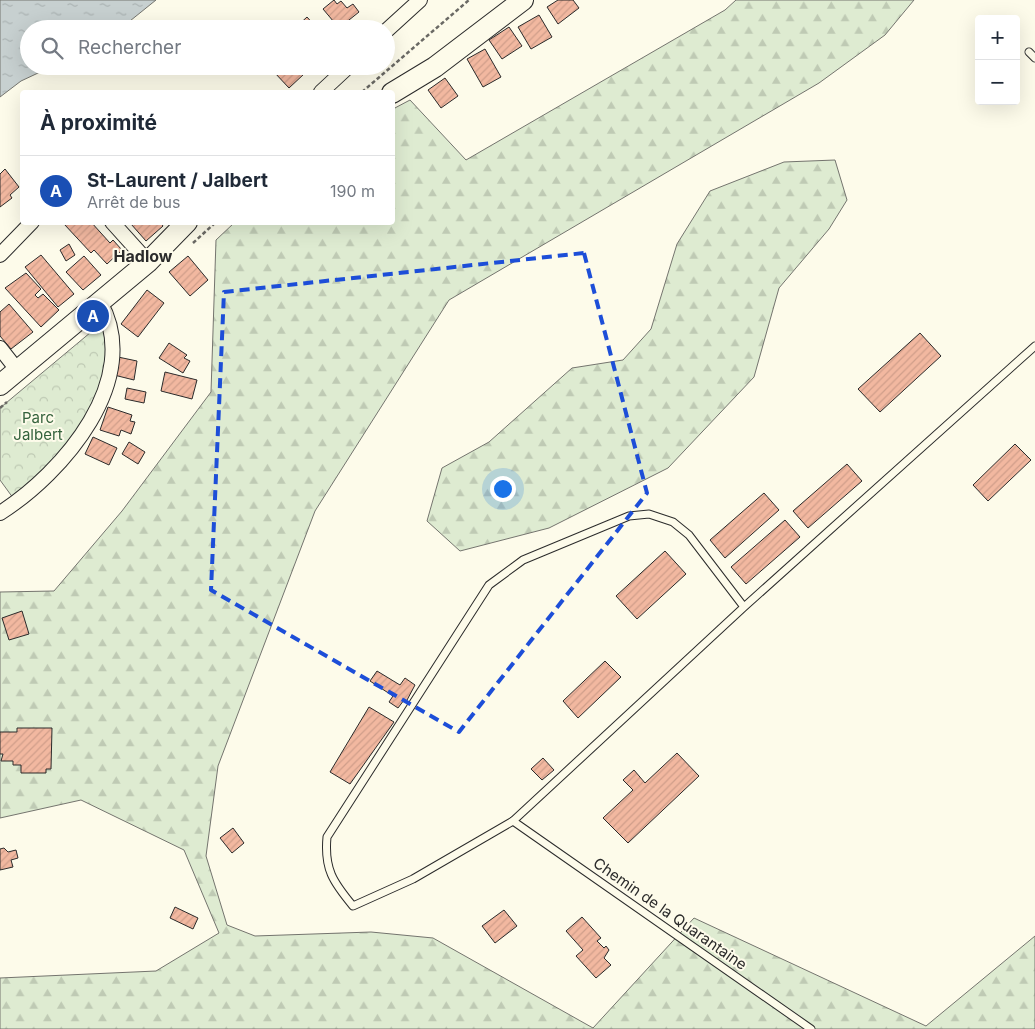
<!DOCTYPE html>
<html lang="fr">
<meta charset="utf-8">
<style>
body{margin:0;font-family:Inter,sans-serif;background:#f6f6f7;color:#1f2937}
.controls{position:absolute;right:15px;top:15px;display:grid;overflow:hidden;border-radius:5px;box-shadow:0 5px 20px #0002}
.controls button{width:45px;height:45px;display:grid;place-items:center;padding:0;border:0;border-bottom:1px solid #e0e1e3;background:#fff;color:#1f2937;font:25px sans-serif}
.you{position:absolute;left:502px;top:488px;width:18px;height:18px;margin:-12px;border:4px solid #fff;border-radius:50%;background:#1a73e8;box-shadow:0 0 0 8px #1a73e833}
.badge{display:grid;place-items:center;width:32px;height:32px;border-radius:50%;background:#c62828;color:#fff;font-size:16px;font-weight:700}
.pin{position:absolute;translate:-50% -50%;border:2px solid #fff;box-shadow:0 1px 5px #0006}
.list{margin:0;padding:0;list-style:none}
h2{display:flex;justify-content:space-between;align-items:center;height:65px;margin:0;padding:0 20px;font-size:21px}
h2 small{font-size:16px;font-weight:400;color:#747a83}
.list li{display:grid;grid-template-columns:32px 1fr auto;gap:15px;align-items:center;box-sizing:border-box;height:70px;padding:0 20px;border-top:1px solid #e0e1e3}
.list b{display:block;font-size:19px;white-space:nowrap}
.list p{margin:0;font-size:16px;white-space:nowrap;color:#747a83}
.list em{font-size:16px;font-style:normal;color:#747a83}
.icon{flex:none;width:28px;height:28px;fill:none;stroke:currentColor;stroke-width:2;stroke-linecap:round;stroke-linejoin:round}
.map{position:relative;flex:none;width:1035px;height:1029px;overflow:hidden}
.search{position:absolute;background:#fff;box-shadow:0 5px 20px #0002;left:20px;top:20px;width:375px;height:55px;display:flex;align-items:center;gap:12px;box-sizing:border-box;padding:0 18px;border-radius:28px;color:#747a83;font-size:19px}
.panel{position:absolute;background:#fff;box-shadow:0 5px 20px #0002;left:20px;top:90px;width:375px;height:135px;border-radius:5px}
.map>svg:first-child{display:block}
.forest{fill:url(#forest-firs);stroke:#74746e}
.park{fill:url(#park-crowns);stroke:#74746e}
.water{fill:url(#water-ripples);stroke:#74746e}
.building{fill:url(#building-hatch);stroke:#2b2b2b}
.lines{fill:none;stroke-linecap:round;stroke-linejoin:round}
.lane-casing{stroke:#2b2b2b;stroke-width:9}
.street-casing{stroke:#2b2b2b;stroke-width:16}
.secondary-casing{stroke:#2b2b2b;stroke-width:22}
.path{stroke:#6a6964;stroke-width:2.5;stroke-dasharray:4 2.5;stroke-linecap:butt}
.lane{stroke:#fdfbea;stroke-width:7}
.street{stroke:#fdfbea;stroke-width:14}
.secondary{stroke:#fdfbea;stroke-width:20}
.marked{fill:none;stroke:#1d4ed8;stroke-width:4;stroke-dasharray:10 6;stroke-linejoin:round}
.labels{text-anchor:middle;stroke-width:4;stroke-linejoin:round;paint-order:stroke}
.park-label{font-size:15px;fill:#34623c;stroke:#fdfbea}
.street-label{font-size:15px;fill:#2b2b2b;stroke:#fdfbea}
.neighbourhood-label{font-size:16px;font-weight:bold;fill:#2b2b2b;stroke:#fdfbea}
</style>
<div class="map">
<svg width="1035" height="1029" viewBox="0 0 1035 1029">
<defs>
<pattern id="forest-firs" width="22" height="20" patternUnits="userSpaceOnUse" patternTransform="scale(1.25)"><rect width="22" height="20" fill="#deebd1"/><path d="M5 1l3.5 6h-7zM16 11l3.5 6h-7z" fill="#bfcab4"/></pattern>
<pattern id="park-crowns" width="20" height="18" patternUnits="userSpaceOnUse" patternTransform="scale(1.25)"><rect width="20" height="18" fill="#deebd1"/><path d="M2 6a3 3 0 1 1 6 0M12 15a3 3 0 1 1 6 0" fill="none" stroke="#bfcab4"/></pattern>
<pattern id="water-ripples" width="26" height="14" patternUnits="userSpaceOnUse" patternTransform="scale(1.25)"><rect width="26" height="14" fill="#c7d0d0"/><path d="M2 4q2-2 4 0t4 0M15 11q2-2 4 0t4 0" fill="none" stroke="#abb3b3"/></pattern>
<pattern id="building-hatch" width="6" height="6" patternUnits="userSpaceOnUse" patternTransform="scale(1.25)"><rect width="6" height="6" fill="#f2b8a0"/><path d="M-1 1l2-2M0 6l6-6M5 7l2-2" fill="none" stroke="#d09e8a"/></pattern>
</defs>
<rect width="100%" height="100%" fill="#fdfbea"/>
<g class="forest">
<path d="M736,0H914L885,35L819,83L449,300L315,511L218,766L206,856L227,925L255,936L371,932L433,938L593,1028L694,918L926,1026L1035,936V1029H0V978L156,971L219,933L184,850L81,800L0,818V592L54,591L122,511L211,392L216,240L234,223L392,222L393,109L410,100L466,160L725,10Z"/>
<path d="M835,160L847,200L829,229L779,288L754,377L668,468L549,528L460,551L427,521L442,468L489,442L572,368L623,360L651,329L677,244L710,191L784,162Z"/>
</g>
<path class="park" d="M109,317L113,331L96,411L16,502L0,480V408Z"/>
<path class="water" d="M0,0H156L120,29H29V66H53L21,81L0,97Z"/>
<g class="building">
<path d="M334,0L337,4L341,1L347,8L353,4L359,12L339,28L323,9Z"/>
<path d="M558,0H573L579,8L558,24L547,7Z"/>
<path d="M539,15L552,37L531,49L518,27Z"/>
<path d="M307,17L315,26L321,20L328,29H294Z"/>
<path d="M509,27L522,46L502,59L489,40Z"/>
<path d="M485,49L501,77L483,87L467,59Z"/>
<path d="M280,66H297L304,74L289,88L274,72Z"/>
<path d="M445,78L458,96L441,108L428,90Z"/>
<path d="M5,169L19,187L10,195L12,198L0,207V174Z"/>
<path d="M66,222H91L110,243L113,240L122,250L107,264L94,250L91,253L64,224Z"/>
<path d="M133,222H160L163,226L146,241L131,224Z"/>
<path d="M69,244L75,255L66,261L60,250Z"/>
<path d="M41,255L74,294L58,307L25,267Z"/>
<path d="M84,256L101,275L83,290L66,272Z"/>
<path d="M188,256L208,280L190,296L169,272Z"/>
<path d="M26,273L41,289L35,295L38,298L43,294L59,310L41,327L5,288Z"/>
<path d="M147,290L164,303L138,337L121,324Z"/>
<path d="M9,304L33,332L11,349L0,336V312Z"/>
<path d="M920,333L941,356L880,412L858,389Z"/>
<path d="M169,343L187,355L184,358L190,361L183,373L159,358Z"/>
<path d="M118,357L137,361L134,380L114,375Z"/>
<path d="M165,372L197,380L192,399L161,391Z"/>
<path d="M127,388L146,392L144,403L125,399Z"/>
<path d="M108,407L132,415L130,421L135,422L131,434L121,430L119,436L100,430Z"/>
<path d="M93,437L117,448L109,465L85,454Z"/>
<path d="M129,442L145,452L138,464L122,454Z"/>
<path d="M1015,444L1031,460L988,501L973,485Z"/>
<path d="M847,464L862,481L808,528L793,511Z"/>
<path d="M764,493L779,510L725,558L710,540Z"/>
<path d="M785,520L800,537L746,584L731,567Z"/>
<path d="M665,551L686,574L637,619L616,596Z"/>
<path d="M22,611L29,634L9,640L2,618Z"/>
<path d="M605,661L621,677L578,718L563,701Z"/>
<path d="M377,671L400,685L405,678L415,685L406,702L404,700L398,708L389,702L393,696L370,681Z"/>
<path d="M369,707L394,722L350,784L330,772Z"/>
<path d="M17,728H52L51,769H46V773H21V765H13V761H1L3,754H0V732H17Z"/>
<path d="M677,753L699,776L628,843L603,818L633,790L623,780L634,770L645,783Z"/>
<path d="M543,758L554,770L542,780L531,769Z"/>
<path d="M233,828L244,843L232,853L220,838Z"/>
<path d="M4,848L8,852L16,850L18,858L11,860L13,867L0,870V849Z"/>
<path d="M175,907L198,918L193,929L170,918Z"/>
<path d="M504,910L517,926L495,943L482,926Z"/>
<path d="M582,917L601,938L597,941L604,948L606,946L609,950L604,958L611,965L596,978L576,956L583,950L566,931Z"/>
</g>
<g class="lines">
<g class="lane-casing">
<g id="lane">
<path d="M1029,52L1035,58"/>
<path d="M744,607L689,535L673,522L649,514L629,516L523,560L489,585L327,837C324,869 333,882 353,906L413,879L513,821L744,607L1035,346"/>
<path d="M513,821L811,1029"/>
</g>
</g>
<g class="street-casing">
<g id="street">
<path d="M386,31L420,0"/>
<path d="M321,92L349,66"/>
<path d="M112,222L148,262"/>
<path d="M0,255L32,222"/>
<path d="M0,348L18,371"/>
<path d="M0,513C63,473 144,379 100,302"/>
</g>
</g>
<g class="secondary-casing">
<g id="secondary">
<path d="M392,93L435,67L523,0"/>
<path d="M0,385L148,262L187,222"/>
</g>
</g>
<g class="path">
<path d="M362,92L469,0"/>
<path d="M193,243L216,222"/>
<path d="M0,408L7,402"/>
</g>
<use href="#lane" class="lane"/>
<use href="#street" class="street"/>
<use href="#secondary" class="secondary"/>
</g>
<path class="marked" d="M584,253L647,493L459,732L211,590L224,292Z"/>
<g class="labels">
<g class="park-label">
<text x="38" y="423">Parc<tspan x="38" dy="17">Jalbert</tspan></text>
</g>
<g class="street-label">
<text transform="translate(670 914) rotate(35)" y="5">Chemin de la Quarantaine</text>
</g>
<g class="neighbourhood-label">
<text x="143" y="262">Hadlow</text>
</g>
</g>
</svg>
<div class="controls">
<button>+</button>
<button>−</button>
</div>
<div class="you"></div>
<div class="pin badge" style="left:93px;top:316px;background:#1a4fb4">A</div>
<div class="search"><svg class="icon" aria-label="search" viewBox="0 0 24 24"><circle cx="10" cy="10" r="6"/><path d="M15 15l6 6"/></svg>Rechercher</div>
<section class="panel">
<h2>À proximité<small></small></h2>
<ul class="list">
<li><span class="badge" style="background:#1a4fb4">A</span><div><b>St-Laurent / Jalbert</b><p>Arrêt de bus</p></div><em>190 m</em></li>
</ul>
</section>
</div>
